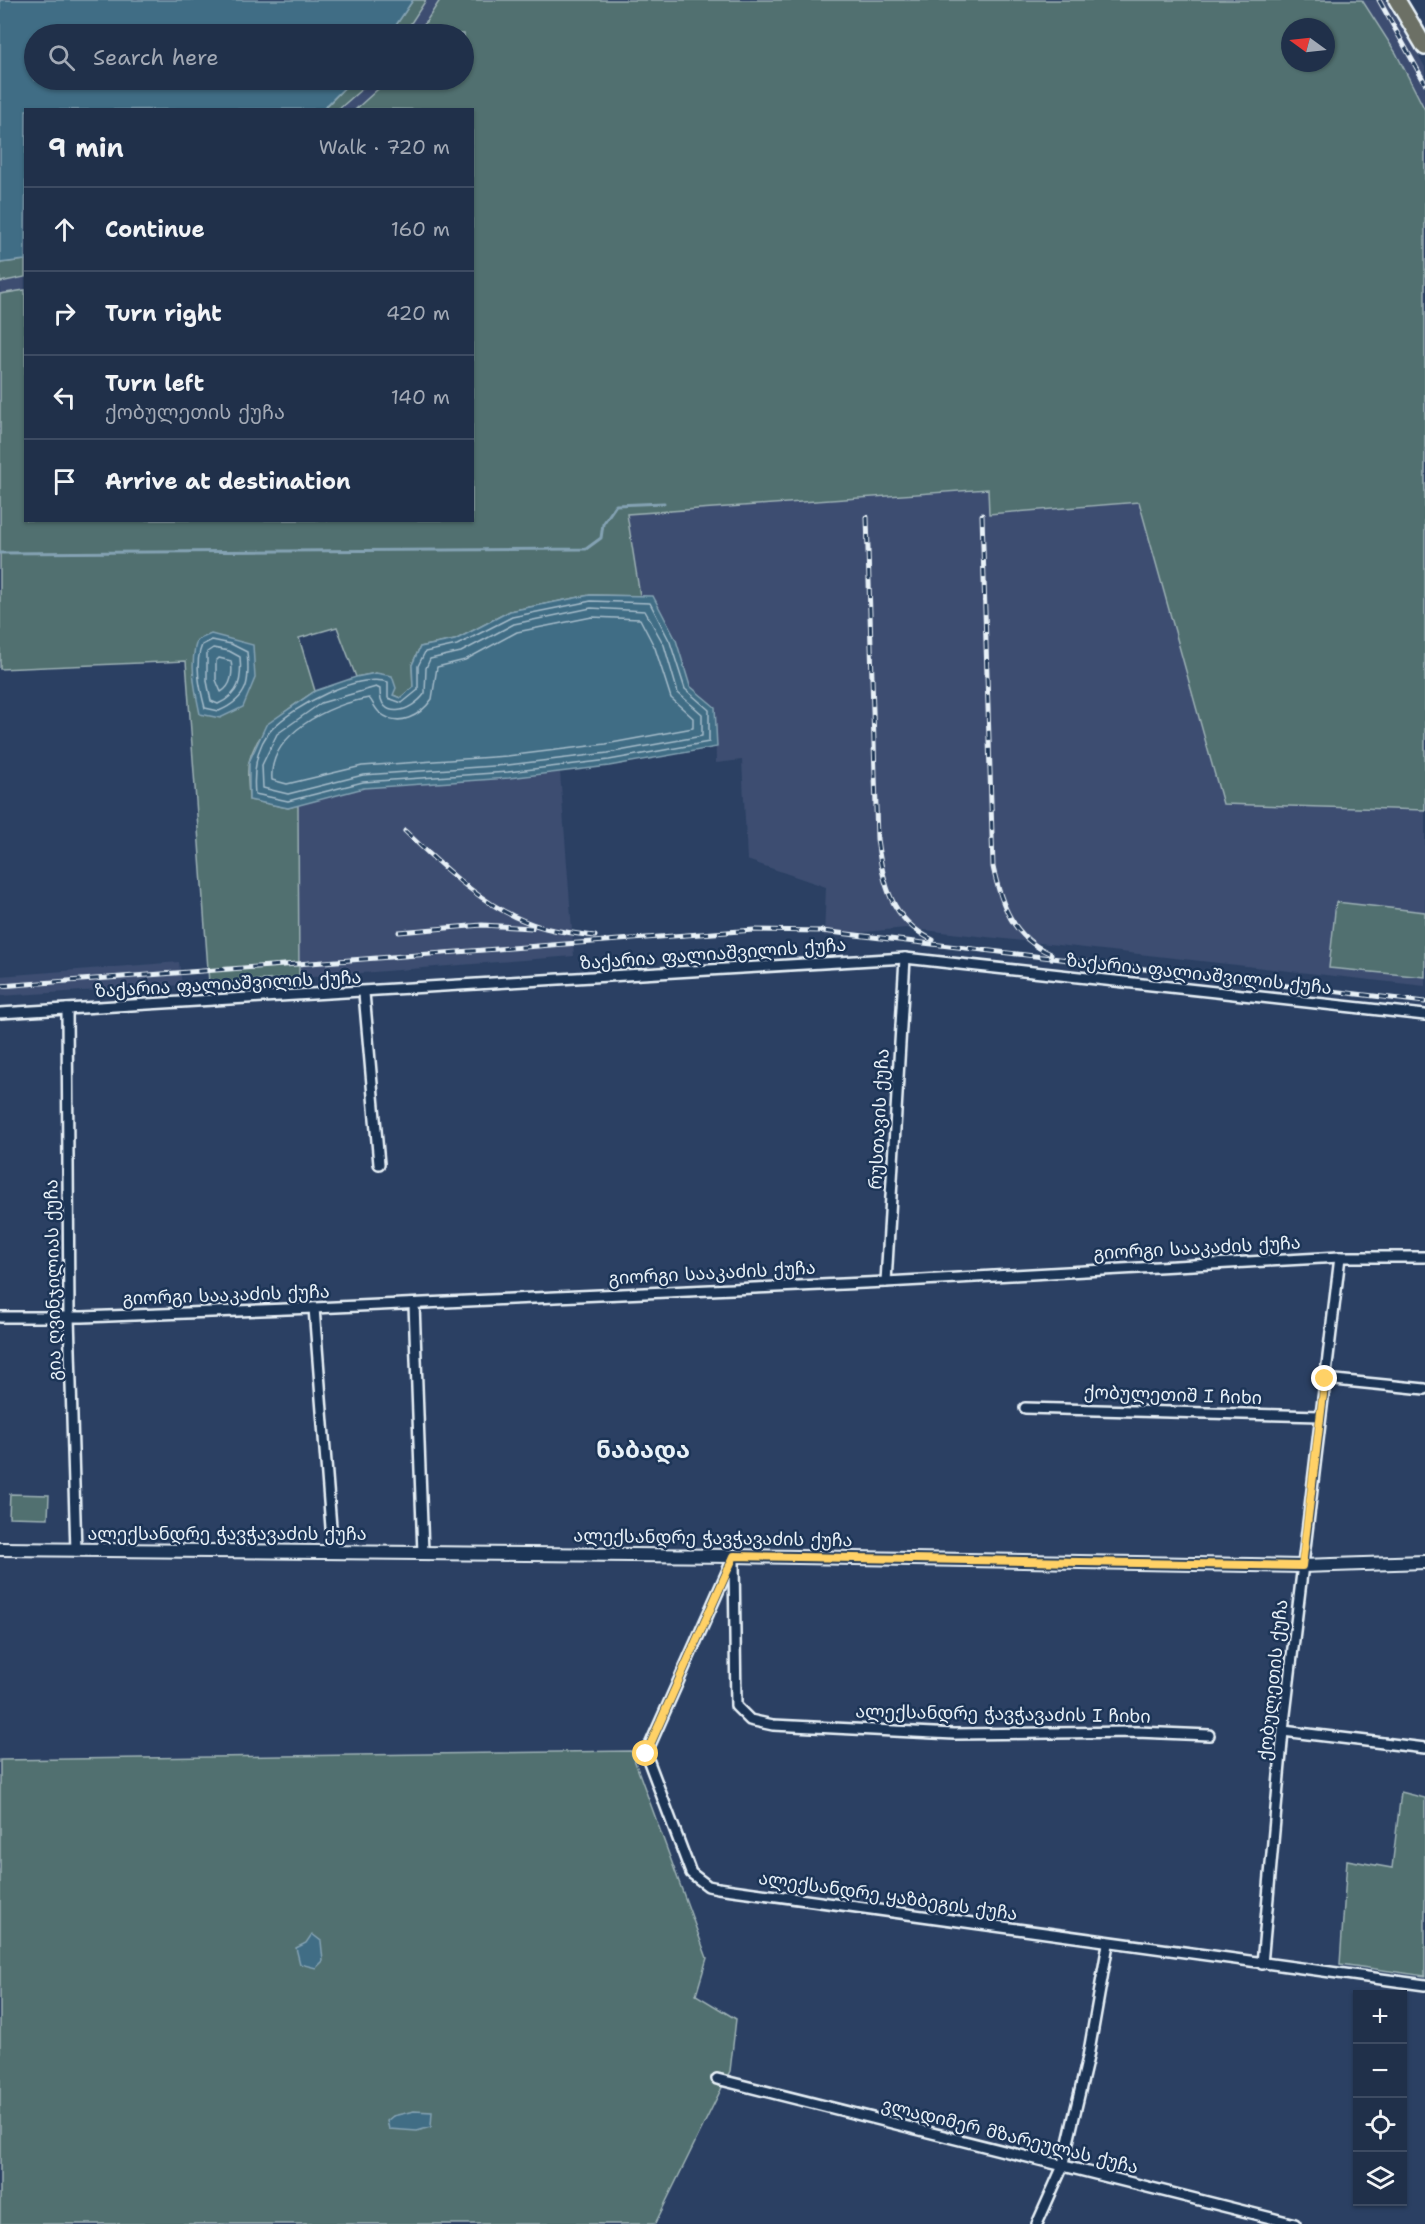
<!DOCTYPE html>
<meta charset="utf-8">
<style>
body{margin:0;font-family:"Shantell Sans","Noto Sans Georgian",sans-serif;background:#2d3c54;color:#f1f3f6}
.controls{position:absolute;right:18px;bottom:18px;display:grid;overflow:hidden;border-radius:0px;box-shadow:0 2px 4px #0004}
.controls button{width:54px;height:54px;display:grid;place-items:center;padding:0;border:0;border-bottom:2px solid #3d4b62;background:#20304a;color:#f1f3f6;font:30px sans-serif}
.compass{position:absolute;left:1281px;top:18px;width:54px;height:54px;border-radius:50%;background:#20304a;box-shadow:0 2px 4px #0004;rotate:285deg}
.stop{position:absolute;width:18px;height:18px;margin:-14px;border:4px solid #ffd166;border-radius:50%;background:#fff}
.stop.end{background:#ffd166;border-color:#fff;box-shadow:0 2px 6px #0008}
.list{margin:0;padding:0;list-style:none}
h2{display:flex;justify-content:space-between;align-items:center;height:78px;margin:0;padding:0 24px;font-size:26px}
h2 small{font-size:20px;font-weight:400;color:#a2a9b5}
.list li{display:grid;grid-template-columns:39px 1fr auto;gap:18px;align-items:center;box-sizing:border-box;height:84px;padding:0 24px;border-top:2px solid #3d4b62}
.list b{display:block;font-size:22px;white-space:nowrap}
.list p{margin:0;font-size:20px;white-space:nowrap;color:#a2a9b5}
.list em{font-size:20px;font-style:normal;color:#a2a9b5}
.icon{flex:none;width:33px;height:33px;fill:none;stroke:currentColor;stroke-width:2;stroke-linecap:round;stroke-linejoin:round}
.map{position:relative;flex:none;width:1425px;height:2224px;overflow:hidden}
.search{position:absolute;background:#20304a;box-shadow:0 2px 4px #0004;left:24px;top:24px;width:450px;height:66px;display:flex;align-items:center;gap:15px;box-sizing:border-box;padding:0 21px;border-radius:33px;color:#a2a9b5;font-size:22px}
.panel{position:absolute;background:#20304a;box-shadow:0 2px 4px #0004;left:24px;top:108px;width:450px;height:414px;border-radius:0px}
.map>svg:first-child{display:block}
.built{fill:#3c4d71}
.green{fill:#517070;stroke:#9cb0b4;stroke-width:1.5;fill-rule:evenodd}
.water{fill:#416d85;stroke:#84a2b3;stroke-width:1.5}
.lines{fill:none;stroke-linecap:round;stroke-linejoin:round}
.shore{stroke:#a5bcca;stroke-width:1.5}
.stream{stroke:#84a2b3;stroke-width:3}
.minor-casing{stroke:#e8f1f8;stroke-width:14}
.tertiary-casing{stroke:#e8f1f8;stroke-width:16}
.trunk-casing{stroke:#e8f1f8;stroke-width:20}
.minor{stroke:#1d3557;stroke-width:9}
.tertiary{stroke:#1d3557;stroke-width:12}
.trunk{stroke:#6c7065;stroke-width:15}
.rail-casing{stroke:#e8f1f8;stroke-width:5}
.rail{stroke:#1d3557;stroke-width:3;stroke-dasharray:9;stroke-linecap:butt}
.route{stroke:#ffd166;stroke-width:8}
.labels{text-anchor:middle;stroke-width:5;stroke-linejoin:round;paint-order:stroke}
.street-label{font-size:18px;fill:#e8f1f8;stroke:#1d3557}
.district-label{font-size:24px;font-weight:bold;fill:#e8f1f8;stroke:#1d3557}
</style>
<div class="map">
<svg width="1425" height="2224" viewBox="0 0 1425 2224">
<rect width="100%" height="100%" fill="#2b4063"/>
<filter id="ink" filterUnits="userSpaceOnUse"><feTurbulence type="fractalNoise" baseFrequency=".0167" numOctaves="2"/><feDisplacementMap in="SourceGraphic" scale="12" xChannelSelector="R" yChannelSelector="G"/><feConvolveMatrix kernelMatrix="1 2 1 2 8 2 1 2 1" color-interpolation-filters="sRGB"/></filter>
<g filter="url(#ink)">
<g class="built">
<path d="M426,0H440L418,34H404Z"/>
<path d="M1362,0H1385L1412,44L1425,67V110L1396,53Z"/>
<path d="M372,80H388L356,109L339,110Z"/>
<path d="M25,277V290L0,294V282Z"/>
<path d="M988,489L990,514L1139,502L1223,804L1425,810V986L906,928L824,936L826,887L747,860L742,760L716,763L715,707L690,686L676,640L653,596H640L627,514Z"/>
<path d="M560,772L574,956L299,978L298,805L364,788Z"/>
<path d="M179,962L182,985L0,996V976Z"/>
</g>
<g class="green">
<path d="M413,0H426L404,34H390Z"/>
<path d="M440,0H1362L1396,53L1425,110V810L1223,804L1139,502L989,514L988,489L627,514L640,596L590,595L510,611L455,640L420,647L412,665L413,687L400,698L393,695L376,673L356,677L337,627L299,638L315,691C287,710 258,726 249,762C246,773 249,788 249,800L288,808L298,805L299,978L209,983L186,661L0,669V294L25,290L26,520H472V110L356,109L388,80H464V34H418ZM1290,27H1326V63H1290Z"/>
<path d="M352,80H372L339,109L323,110Z"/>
<path d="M25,260V277L0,282V263Z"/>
<path d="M1336,902L1425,912V977L1329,968Z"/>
<path d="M10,1494L49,1495L48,1518L9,1517Z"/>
<path d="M631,1751L707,1958L696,1995L736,2019L730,2071L655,2224H0V1760Z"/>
<path d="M1401,1792L1425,1798V1976L1340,1964L1347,1860L1392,1868Z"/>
</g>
<g class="water">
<path d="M0,0H413L390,34H34V80H352L323,109L26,110L25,260L0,263Z"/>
<path d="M590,595L653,596L676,640L690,686L715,707L717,747L609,766L509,778L364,788L288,808L249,800V762L266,725L315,691L356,677L376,673L392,676L396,688L393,695L400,698L413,687L412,665L420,647L455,640L510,611Z"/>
<path d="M211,634L253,645L255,678L243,707L220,718L200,714C195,690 189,664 197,640Z"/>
<path d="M312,1934L321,1941L323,1961L316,1968L300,1964L296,1948L306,1943Z"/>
<path d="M414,2111L432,2112L431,2127L417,2131L389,2129L387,2121L393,2116Z"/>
</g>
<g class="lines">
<g class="shore">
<path d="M591,601L650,603L670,642L685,689L709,710V742L609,760L508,772L363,782L288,801L255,794C253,773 256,745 272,729C294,706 356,673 388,682V698L402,703L418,690V666L425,652L457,645L512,617Z"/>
<path d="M591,608L645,611L664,645L678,693L702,714V736L608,753L508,765L363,775L288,794L263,788L262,765L277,734L321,703L376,687L380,689C379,722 412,712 425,693L426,668L430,659L461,652L514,624Z"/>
<path d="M592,617L640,619L655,648L671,698L693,718V728L606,744L507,756L362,766L287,784L272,780C268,734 330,704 369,698C373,702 375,709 380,713C399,728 420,716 432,699L437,667L465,660L517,632Z"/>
<path d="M212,640L231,644L247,652C250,681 249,698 219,711L205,708C200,689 194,663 202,645Z"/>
<path d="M213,648L229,651L240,657C242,679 240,694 218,704L211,701L207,681V652Z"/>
<path d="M219,658L231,661C233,672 232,686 221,692L216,680V661Z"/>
</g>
<path class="stream" d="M0,553L586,549L601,538L603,524L616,505L664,503"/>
<g class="minor-casing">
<g id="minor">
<path d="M364,993L379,1164"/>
<path d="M67,1009L69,1317L76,1551"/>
<path d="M0,1013L905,958L1425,1015"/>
<path d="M886,1282L905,958"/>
<path d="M414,1304L423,1553"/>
<path d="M314,1308L333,1553"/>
<path d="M0,1317H83L314,1308L886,1282L1340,1257H1425"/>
<path d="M1325,1379L1425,1389"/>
<path d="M1025,1408L1320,1416"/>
<path d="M734,1556L646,1754L691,1873L708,1886L718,1888L1425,1985"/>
<path d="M734,1562L736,1706L750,1720L773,1725L954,1734L1137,1732L1209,1735"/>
<path d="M1283,1731L1425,1748"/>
<path d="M1262,1964L1283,1731L1340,1257"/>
<path d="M717,2079L1295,2224"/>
<path d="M1037,2224L1062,2168L1088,2057L1108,1944"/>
</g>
</g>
<g class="tertiary-casing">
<path id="tertiary" d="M0,1549L734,1556L1302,1566L1425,1562"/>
</g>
<g class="trunk-casing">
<path id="trunk" d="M1397,0L1425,47"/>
</g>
<use href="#minor" class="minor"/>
<use href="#tertiary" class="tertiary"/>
<use href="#trunk" class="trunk"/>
<g class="rail-casing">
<g id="rail">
<path d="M1379,0L1425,83"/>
<path d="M982,515L993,867C1001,904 1013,938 1051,954"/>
<path d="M867,517L877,839C883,882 890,920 933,940"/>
<path d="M405,831C441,865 480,904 527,922C548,931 573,933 595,936"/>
<path d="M399,932L482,925L532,928"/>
<path d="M0,986L754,930L822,931L1425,1002"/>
</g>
</g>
<use href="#rail" class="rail"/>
</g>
</g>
<g class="lines" filter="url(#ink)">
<path class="route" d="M646,1754L734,1556L1302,1566L1325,1379"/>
</g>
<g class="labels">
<g class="street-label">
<text transform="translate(713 954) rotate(-4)" y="6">ზაქარია ფალიაშვილის ქუჩა</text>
<text transform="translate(1199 974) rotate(6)" y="6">ზაქარია ფალიაშვილის ქუჩა</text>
<text transform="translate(228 984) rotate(-3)" y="6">ზაქარია ფალიაშვილის ქუჩა</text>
<text transform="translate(879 1119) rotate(-87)" y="6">რუსთავის ქუჩა</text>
<text transform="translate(1197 1248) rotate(-3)" y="6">გიორგი სააკაძის ქუჩა</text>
<text transform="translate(712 1273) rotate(-3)" y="6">გიორგი სააკაძის ქუჩა</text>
<text transform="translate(53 1280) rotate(-91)" y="6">გია ღვინჯილიას ქუჩა</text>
<text transform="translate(226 1295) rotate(-2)" y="6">გიორგი სააკაძის ქუჩა</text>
<text transform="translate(1173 1395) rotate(2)" y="6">ქობულეთიშ I ჩიხი</text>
<text x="227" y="1540">ალექსანდრე ჭავჭავაძის ქუჩა</text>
<text transform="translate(713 1538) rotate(1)" y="6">ალექსანდრე ჭავჭავაძის ქუჩა</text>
<text transform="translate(1273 1680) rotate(-84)" y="6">ქობულეთის ქუჩა</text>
<text transform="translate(1003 1714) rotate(1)" y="6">ალექსანდრე ჭავჭავაძის I ჩიხი</text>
<text transform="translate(888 1896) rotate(8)" y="6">ალექსანდრე ყაზბეგის ქუჩა</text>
<text transform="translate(1010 2136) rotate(14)" y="6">ვლადიმერ მზარეულას ქუჩა</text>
</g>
<g class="district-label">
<text x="643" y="1458">ნაბადა</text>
</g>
</g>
</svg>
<div class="controls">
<button>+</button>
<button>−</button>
<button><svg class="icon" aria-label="locate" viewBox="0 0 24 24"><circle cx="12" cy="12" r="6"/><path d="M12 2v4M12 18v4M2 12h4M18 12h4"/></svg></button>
<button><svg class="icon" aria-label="layers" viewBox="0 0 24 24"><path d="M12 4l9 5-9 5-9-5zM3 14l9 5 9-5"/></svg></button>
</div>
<svg class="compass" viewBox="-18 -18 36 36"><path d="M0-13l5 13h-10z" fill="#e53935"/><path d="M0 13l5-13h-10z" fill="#a2a9b5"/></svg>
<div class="stop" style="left:646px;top:1754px"></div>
<div class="stop end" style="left:1325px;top:1379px"></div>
<div class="search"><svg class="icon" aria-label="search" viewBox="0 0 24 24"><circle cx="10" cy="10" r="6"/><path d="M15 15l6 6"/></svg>Search here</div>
<section class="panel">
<h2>9 min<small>Walk · 720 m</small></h2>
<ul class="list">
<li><svg class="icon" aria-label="ahead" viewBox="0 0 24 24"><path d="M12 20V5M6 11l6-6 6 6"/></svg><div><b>Continue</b></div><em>160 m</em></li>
<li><svg class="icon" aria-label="right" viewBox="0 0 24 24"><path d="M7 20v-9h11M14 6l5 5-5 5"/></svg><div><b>Turn right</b></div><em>420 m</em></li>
<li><svg class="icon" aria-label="left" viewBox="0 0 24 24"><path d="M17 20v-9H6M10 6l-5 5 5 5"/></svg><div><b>Turn left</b><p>ქობულეთის ქუჩა</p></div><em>140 m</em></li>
<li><svg class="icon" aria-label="arrive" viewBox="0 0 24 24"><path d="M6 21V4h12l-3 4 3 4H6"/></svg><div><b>Arrive at destination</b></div></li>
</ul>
</section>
</div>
